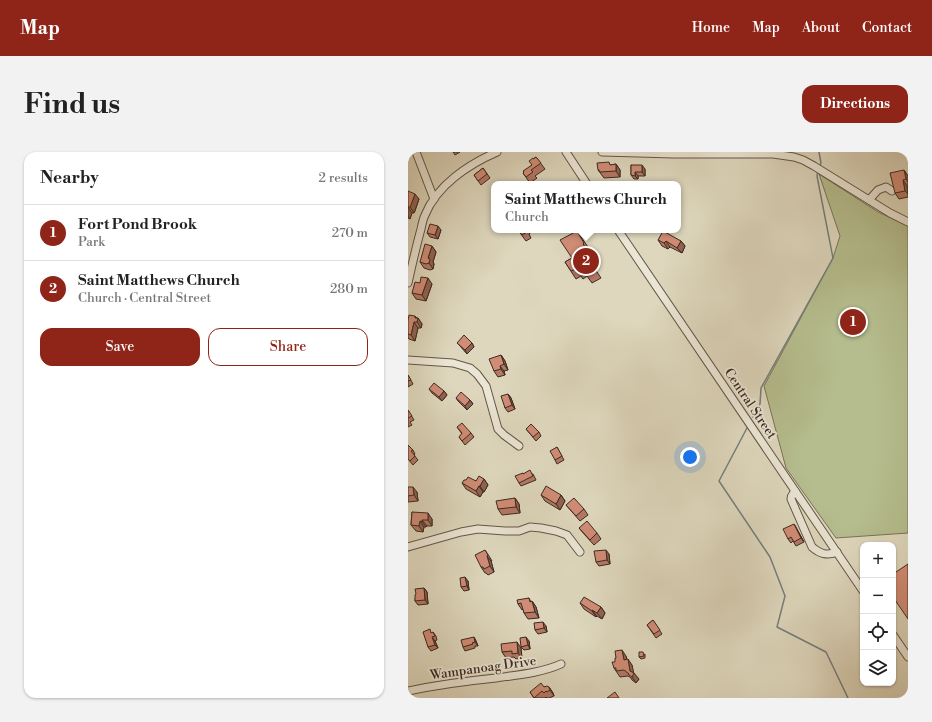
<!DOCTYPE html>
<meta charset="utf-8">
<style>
body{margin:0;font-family:"Libre Bodoni",serif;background:#f2f2f2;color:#222}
.controls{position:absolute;right:12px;bottom:12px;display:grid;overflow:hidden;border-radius:8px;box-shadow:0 1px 3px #0004}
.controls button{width:36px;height:36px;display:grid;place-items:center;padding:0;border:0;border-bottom:1px solid #e0e0e0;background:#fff;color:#222;font:20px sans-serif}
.you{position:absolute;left:282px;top:305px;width:14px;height:14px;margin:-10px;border:3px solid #fff;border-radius:50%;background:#1a73e8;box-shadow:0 0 0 6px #1a73e833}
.badge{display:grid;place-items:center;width:26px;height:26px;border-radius:50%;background:#8f2418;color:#fff;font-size:13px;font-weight:700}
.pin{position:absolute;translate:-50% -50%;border:2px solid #fff;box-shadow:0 1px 4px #0006}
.popup{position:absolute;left:83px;top:29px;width:190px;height:52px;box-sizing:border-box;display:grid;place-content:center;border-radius:8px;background:#fff;filter:drop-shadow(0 1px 3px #0005);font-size:13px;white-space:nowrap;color:#767676}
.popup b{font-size:15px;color:#222}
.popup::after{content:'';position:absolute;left:50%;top:100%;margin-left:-8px;border:8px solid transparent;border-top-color:#fff}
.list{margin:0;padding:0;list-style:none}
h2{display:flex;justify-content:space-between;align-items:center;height:52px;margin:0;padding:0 16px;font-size:17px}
h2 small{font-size:13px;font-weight:400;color:#767676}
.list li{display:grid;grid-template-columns:26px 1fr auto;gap:12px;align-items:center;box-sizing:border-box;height:56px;padding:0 16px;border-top:1px solid #e0e0e0}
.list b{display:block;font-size:15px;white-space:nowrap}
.list p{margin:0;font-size:13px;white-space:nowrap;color:#767676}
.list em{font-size:13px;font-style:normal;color:#767676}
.actions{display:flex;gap:8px;padding:12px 16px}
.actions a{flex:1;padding:9px 0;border:1px solid #8f2418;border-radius:12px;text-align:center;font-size:14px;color:#8f2418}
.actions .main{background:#8f2418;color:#fff}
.icon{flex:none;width:22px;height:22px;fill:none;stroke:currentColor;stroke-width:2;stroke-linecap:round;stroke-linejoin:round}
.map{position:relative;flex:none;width:500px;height:546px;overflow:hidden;border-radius:12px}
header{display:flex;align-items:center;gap:24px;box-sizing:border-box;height:56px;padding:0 20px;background:#8f2418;color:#fff}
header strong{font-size:19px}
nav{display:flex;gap:22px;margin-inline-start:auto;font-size:14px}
.intro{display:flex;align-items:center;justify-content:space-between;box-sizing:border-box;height:96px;padding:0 24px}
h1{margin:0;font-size:28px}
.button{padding:10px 18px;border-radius:12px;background:#8f2418;color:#fff;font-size:14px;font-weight:700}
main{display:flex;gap:24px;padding:0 24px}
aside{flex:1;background:#fff;border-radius:12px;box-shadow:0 1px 3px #0004}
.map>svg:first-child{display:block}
.green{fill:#b5bd8e;stroke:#787458}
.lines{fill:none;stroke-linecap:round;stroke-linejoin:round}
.stream{stroke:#737e7f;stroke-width:1.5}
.minor-casing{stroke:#645649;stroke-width:9}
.minor{stroke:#eae5d4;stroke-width:7}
.wall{fill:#b47865;stroke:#3b2b22}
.shaded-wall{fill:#926252;stroke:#3b2b22}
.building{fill:#d18c75;stroke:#3b2b22}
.labels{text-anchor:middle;stroke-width:3.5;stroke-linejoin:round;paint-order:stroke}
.street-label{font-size:13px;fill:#3b2b22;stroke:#eae5d4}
</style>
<header>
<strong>Map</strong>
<nav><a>Home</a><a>Map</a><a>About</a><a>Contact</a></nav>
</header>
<div class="intro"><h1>Find us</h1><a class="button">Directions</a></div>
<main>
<aside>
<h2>Nearby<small>2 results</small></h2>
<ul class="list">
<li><span class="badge">1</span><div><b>Fort Pond Brook</b><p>Park</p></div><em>270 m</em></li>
<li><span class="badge">2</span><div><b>Saint Matthews Church</b><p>Church · Central Street</p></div><em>280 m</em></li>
</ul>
<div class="actions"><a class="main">Save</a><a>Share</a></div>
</aside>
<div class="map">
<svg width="500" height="546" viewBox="0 0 500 546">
<rect width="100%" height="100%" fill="#ded7bd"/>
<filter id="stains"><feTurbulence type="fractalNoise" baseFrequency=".005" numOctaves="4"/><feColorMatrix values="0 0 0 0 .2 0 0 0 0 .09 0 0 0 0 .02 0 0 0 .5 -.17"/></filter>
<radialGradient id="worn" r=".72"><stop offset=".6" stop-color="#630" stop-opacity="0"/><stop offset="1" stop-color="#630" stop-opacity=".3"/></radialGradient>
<path class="green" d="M411,22L470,60L500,74V381L428,386L378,316L356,234L425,106L432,84Z"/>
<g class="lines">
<g class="stream">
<path d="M411,0L413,11L411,15"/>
<path d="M345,265L352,252L353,236L425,106L409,24L410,19"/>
<path d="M339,276L311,329L362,405L377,444L369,475L418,500L440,546"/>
</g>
<g class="minor-casing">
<g id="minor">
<path d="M8,0L26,47"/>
<path d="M158,0L179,32"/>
<path d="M194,0L266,2H365L386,5L395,8L406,14L482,61L500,70"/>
<path d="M461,48L470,38L478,35L484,39"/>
<path d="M210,78L455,439"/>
<path d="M0,131C4,113 8,95 13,77C14,72 15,67 17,63C29,33 61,12 89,0"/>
<path d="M0,208L45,211L62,216L69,222L78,234L90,277L96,283L111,294"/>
<path d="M387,339C385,342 383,343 383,347L404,395C412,402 419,404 429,400"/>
<path d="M0,395L53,380L70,377L97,379H111L122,375L133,376L148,379L159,383L172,400"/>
<path d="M485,483L500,505"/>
<path d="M0,539C29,533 58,529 88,526C109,523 133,521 153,512"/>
</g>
</g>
<use href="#minor" class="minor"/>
</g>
<g class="wall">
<path d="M45,0H52L47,3Z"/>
<path d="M128,5L137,17L127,24L129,26L122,31L115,21L124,13L125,7Z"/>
<path d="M208,12L212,18V25L196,26L190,18L203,13Z"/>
<path d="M223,13L237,17V24H230V27H226L223,23Z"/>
<path d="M75,16L82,26L73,33L66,23Z"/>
<path d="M496,18L500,24V34H499L500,38V45L491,47L487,41Z"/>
<path d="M0,40L11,47L7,59L6,61H4L2,67L0,66Z"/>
<path d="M33,78L30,87L22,85L19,81Z"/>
<path d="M110,78H120L122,82H121L123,86L118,89Z"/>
<path d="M169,79L182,98L180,100L188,111L185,114L193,126L184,131L179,124L175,127L173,124L168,127L157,110L164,106Z"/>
<path d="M250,88L273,89L277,94L274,101L262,95L260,97L254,94Z"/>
<path d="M24,94L28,100L25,110L26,112L25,117L22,118L16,116L12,110Z"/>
<path d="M24,132L18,149L8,147L4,141Z"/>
<path d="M9,166H10L14,172L13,176H10L7,189L1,187L0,186V168Z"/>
<path d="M49,191H64L66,195L59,202L52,194Z"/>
<path d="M93,203L97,209L100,218L96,219L97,223L90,225L86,219Z"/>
<path d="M0,223L5,232L0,235Z"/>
<path d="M21,237L36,239L39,243L34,249L24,241Z"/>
<path d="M100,242L103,246L107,257L100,260L97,256Z"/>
<path d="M48,246L62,248L65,252L59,258L50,249Z"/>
<path d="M0,258L6,268L2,270L4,273L0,275Z"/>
<path d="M49,275L63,281L66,285L57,293L51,285L54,282Z"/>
<path d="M118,277L131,280L133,284L128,289Z"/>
<path d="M0,293L5,298L7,302L6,303L10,308L5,313L0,307Z"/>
<path d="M149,295L156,308L149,312L147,308Z"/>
<path d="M115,322H125L128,328L113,334L111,331Z"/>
<path d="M76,327L80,333L76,340H75L72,345L58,337L54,331L58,328L68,329Z"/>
<path d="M0,335L9,340L10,349L0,350Z"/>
<path d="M133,343H153L157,349L152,358L137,349Z"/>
<path d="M107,346L111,352L112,361L94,363L90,357Z"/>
<path d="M158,353L176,357L180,363L172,369Z"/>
<path d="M4,360L24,367V374H19L18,375H16L15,380L8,379L3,373Z"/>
<path d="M386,372L396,390L388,394L385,389L383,391L380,387Z"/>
<path d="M171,376L189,381L193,387L186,393L176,382Z"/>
<path d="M77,398L81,404L84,409H83L86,420L80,423L78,421H77L73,415Z"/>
<path d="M201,402L202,412L191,414L188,410Z"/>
<path d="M60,429L61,438L56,439L53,435Z"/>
<path d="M16,436L19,440L20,452L10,453L7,449L8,442Z"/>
<path d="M121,446L123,450L124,449L128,455L131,466L120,467L116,461L115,457L114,458L110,452Z"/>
<path d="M172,451L193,455L197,461L194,467L189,464L188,465L176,457Z"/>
<path d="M245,468L254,482L248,486L239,473Z"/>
<path d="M138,474L139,480L130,482L127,478Z"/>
<path d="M25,480L28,484L29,488L27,489L30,496L23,499L20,495L24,481Z"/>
<path d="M66,485L68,489L70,494H67V496L57,499L55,495Z"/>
<path d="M121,489L122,497L116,498L113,495Z"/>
<path d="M113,496L114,507H108L106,505L98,506L94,500Z"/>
<path d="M237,502V506L233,507L231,505Z"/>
<path d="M218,504L219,508L224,513L225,521L231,527L228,531L224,528L223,526L220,524L212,525L206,516L207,510Z"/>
<path d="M136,535H141L145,541L146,544L141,546H139L138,545L137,546H126L122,540Z"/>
</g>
<g class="shaded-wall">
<path d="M208,12L212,18V25L208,19Z"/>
<path d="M234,13L237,17V24L234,20Z"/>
<path d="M496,18L500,24V30L498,27Z"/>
<path d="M227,20L230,24V27L227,24Z"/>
<path d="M495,28L499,34L500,42L497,39Z"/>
<path d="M7,42L11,47L6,61L2,55Z"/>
<path d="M0,55L4,61L2,67L0,64Z"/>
<path d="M30,74L33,78L30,87L27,83Z"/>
<path d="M258,89L262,95L260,97L256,91Z"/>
<path d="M273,89L277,94L274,101L269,96Z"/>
<path d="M24,94L28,100L25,110L26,112L25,117L21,111L20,106Z"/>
<path d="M20,126L24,132L18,149L14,143Z"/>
<path d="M7,164L10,167V166L14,172L13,176L9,170Z"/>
<path d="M6,170L10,176L7,189L3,183Z"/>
<path d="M64,191L66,195L59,202L57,198Z"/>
<path d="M93,203L97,209L100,218L96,212Z"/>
<path d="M92,214L96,219L97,223L93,217Z"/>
<path d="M36,239L39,243L34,249L31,245Z"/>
<path d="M100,242L103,246L107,257L104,253Z"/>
<path d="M62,248L65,252L59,258L57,254Z"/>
<path d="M76,327L80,333L76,340L72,334Z"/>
<path d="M71,334L75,340L72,345L68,339Z"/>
<path d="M5,335L9,340L10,349L6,343Z"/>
<path d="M153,343L157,349L152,358L148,352Z"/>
<path d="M107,346L111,352L112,361L108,355Z"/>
<path d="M20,361L24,367V374L20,368Z"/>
<path d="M14,368L19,374L18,375L14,370Z"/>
<path d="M12,369L16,375L15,380L11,374Z"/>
<path d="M386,372L388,375L396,390L393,386Z"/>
<path d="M198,398L201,402L202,412L199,408Z"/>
<path d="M79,404L83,409L86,420L82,414Z"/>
<path d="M57,425L60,429L61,438L59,434Z"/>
<path d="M16,436L19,440L20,452L17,448Z"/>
<path d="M124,449L128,455L131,466L127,460Z"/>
<path d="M193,455L197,461L194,467L189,461Z"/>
<path d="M184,458L189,464L188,465L184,459Z"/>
<path d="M135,470L138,474L139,480L136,476Z"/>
<path d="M24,485L27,489L30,496L27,493Z"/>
<path d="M66,485L68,489L70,494L67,490Z"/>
<path d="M118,485L121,489L122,497L120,493Z"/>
<path d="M109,490L113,496L114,507L110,501Z"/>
<path d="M214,498L218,504L220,514L216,508Z"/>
<path d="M220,507L224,513L226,522V521L231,527L228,531L224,525L222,519Z"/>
<path d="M141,535L145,541L146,544L142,538Z"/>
</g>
<g class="building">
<path d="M128,5L133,11L123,18L125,20L118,25L115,21L116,20L115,19L124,13L121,9L125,6V7Z"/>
<path d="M201,10L202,13L208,12V19L192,20L191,18H190L189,11Z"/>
<path d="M223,13H234V20H227V24L223,23Z"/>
<path d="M75,16L79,22L70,29L66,23Z"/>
<path d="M496,18L498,27L495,28L497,39L487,41L482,21Z"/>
<path d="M0,39L7,42L3,53L2,55H0V56Z"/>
<path d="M22,72L30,74L27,83L19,81Z"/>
<path d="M110,78H118L119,80L114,83Z"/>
<path d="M169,79L176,91L175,92L182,103L180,106L188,118L179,123L174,116L170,119L168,117L163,119L157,110L164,106L152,88Z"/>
<path d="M255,79L273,89L269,96L258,89L256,91L250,88Z"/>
<path d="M17,92L24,94L20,106L22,107L21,111L18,112L12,110Z"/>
<path d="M13,125L20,126L14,143L4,141L7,130L12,131Z"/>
<path d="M1,163L7,164V166H10L9,170H6L3,183L0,182V168Z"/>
<path d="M56,183L64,191L57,198L49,191Z"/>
<path d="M93,203L96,212L92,214L93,217L86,219L81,207Z"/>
<path d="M0,223L3,228L0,229Z"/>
<path d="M26,231L36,239L31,245L21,237Z"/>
<path d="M53,240L62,248L57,254L48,246Z"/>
<path d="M100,242L104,253L97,256L93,244Z"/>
<path d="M0,258L4,264L0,266Z"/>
<path d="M54,271L63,281L54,289L51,285L54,281L49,275Z"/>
<path d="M123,272L131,280L125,285L118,277Z"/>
<path d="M0,293L5,298L3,299L7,304L2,309L0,307Z"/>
<path d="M149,295L154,304L147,308L142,299Z"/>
<path d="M122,318L125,324L111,331L107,324L115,321V322Z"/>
<path d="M71,324L76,327L72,334H71L68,339L54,331L56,328H58L60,325L68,329Z"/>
<path d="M138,334L153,343L148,352L133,343Z"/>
<path d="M0,335H5L6,343L0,344Z"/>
<path d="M107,346L108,355L90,357L88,349Z"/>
<path d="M166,346L176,357L168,364L158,353Z"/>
<path d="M4,360L20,361V368H14V370L12,369L11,374L3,373Z"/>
<path d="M179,369L189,381L182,388L171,376Z"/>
<path d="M386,372L393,386L386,390L383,385L380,387L375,377Z"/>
<path d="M77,398L80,403L79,404L82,414L76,417L75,415H73L67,403Z"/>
<path d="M198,398L199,408L188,410L186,399Z"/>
<path d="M500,412V467L485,445V422Z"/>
<path d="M57,425L59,434L53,435L52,426Z"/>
<path d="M16,436L17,448L7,449V443L8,442L7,437Z"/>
<path d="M176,445L193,455L189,461L184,458V459L172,451Z"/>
<path d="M121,446L122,450L124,449L127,460L116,461L113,451L110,452L109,448Z"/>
<path d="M245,468L252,478L246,482L239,473Z"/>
<path d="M135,470L136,476L127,478L126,471Z"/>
<path d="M22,477L23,481L25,480L27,484L24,485L27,493L20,495L15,480Z"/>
<path d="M66,485L67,490L64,491L65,492L55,495L53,488Z"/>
<path d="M118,485L120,493L113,495L112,486Z"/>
<path d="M109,490L110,501L104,502V499L94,500L93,492Z"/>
<path d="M214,498L216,508L220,507L222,519L226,521L224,525L220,522H221L216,518L208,519V516H206L204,510H207V506H208L207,499Z"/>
<path d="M231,500H235L236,504L231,505Z"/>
<path d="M133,531L136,535L139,534L141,535L142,538L139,540L138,539L136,541L134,539L126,546L122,540Z"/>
<path d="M207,540L211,546H199Z"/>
</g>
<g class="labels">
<g class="street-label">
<text transform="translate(343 251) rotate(56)" y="5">Central Street</text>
<text transform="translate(75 515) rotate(-8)" y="5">Wampanoag Drive</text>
</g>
</g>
<rect width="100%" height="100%" filter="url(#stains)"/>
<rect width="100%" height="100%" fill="url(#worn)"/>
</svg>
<div class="controls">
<button>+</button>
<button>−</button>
<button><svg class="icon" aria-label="locate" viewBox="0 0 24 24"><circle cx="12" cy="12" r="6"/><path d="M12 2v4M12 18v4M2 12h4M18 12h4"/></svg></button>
<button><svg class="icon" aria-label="layers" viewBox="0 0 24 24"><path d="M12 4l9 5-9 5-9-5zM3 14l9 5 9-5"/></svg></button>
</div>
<div class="you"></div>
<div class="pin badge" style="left:445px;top:170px">1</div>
<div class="pin badge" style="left:178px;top:109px">2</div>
<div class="popup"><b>Saint Matthews Church</b>Church</div>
</div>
</main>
